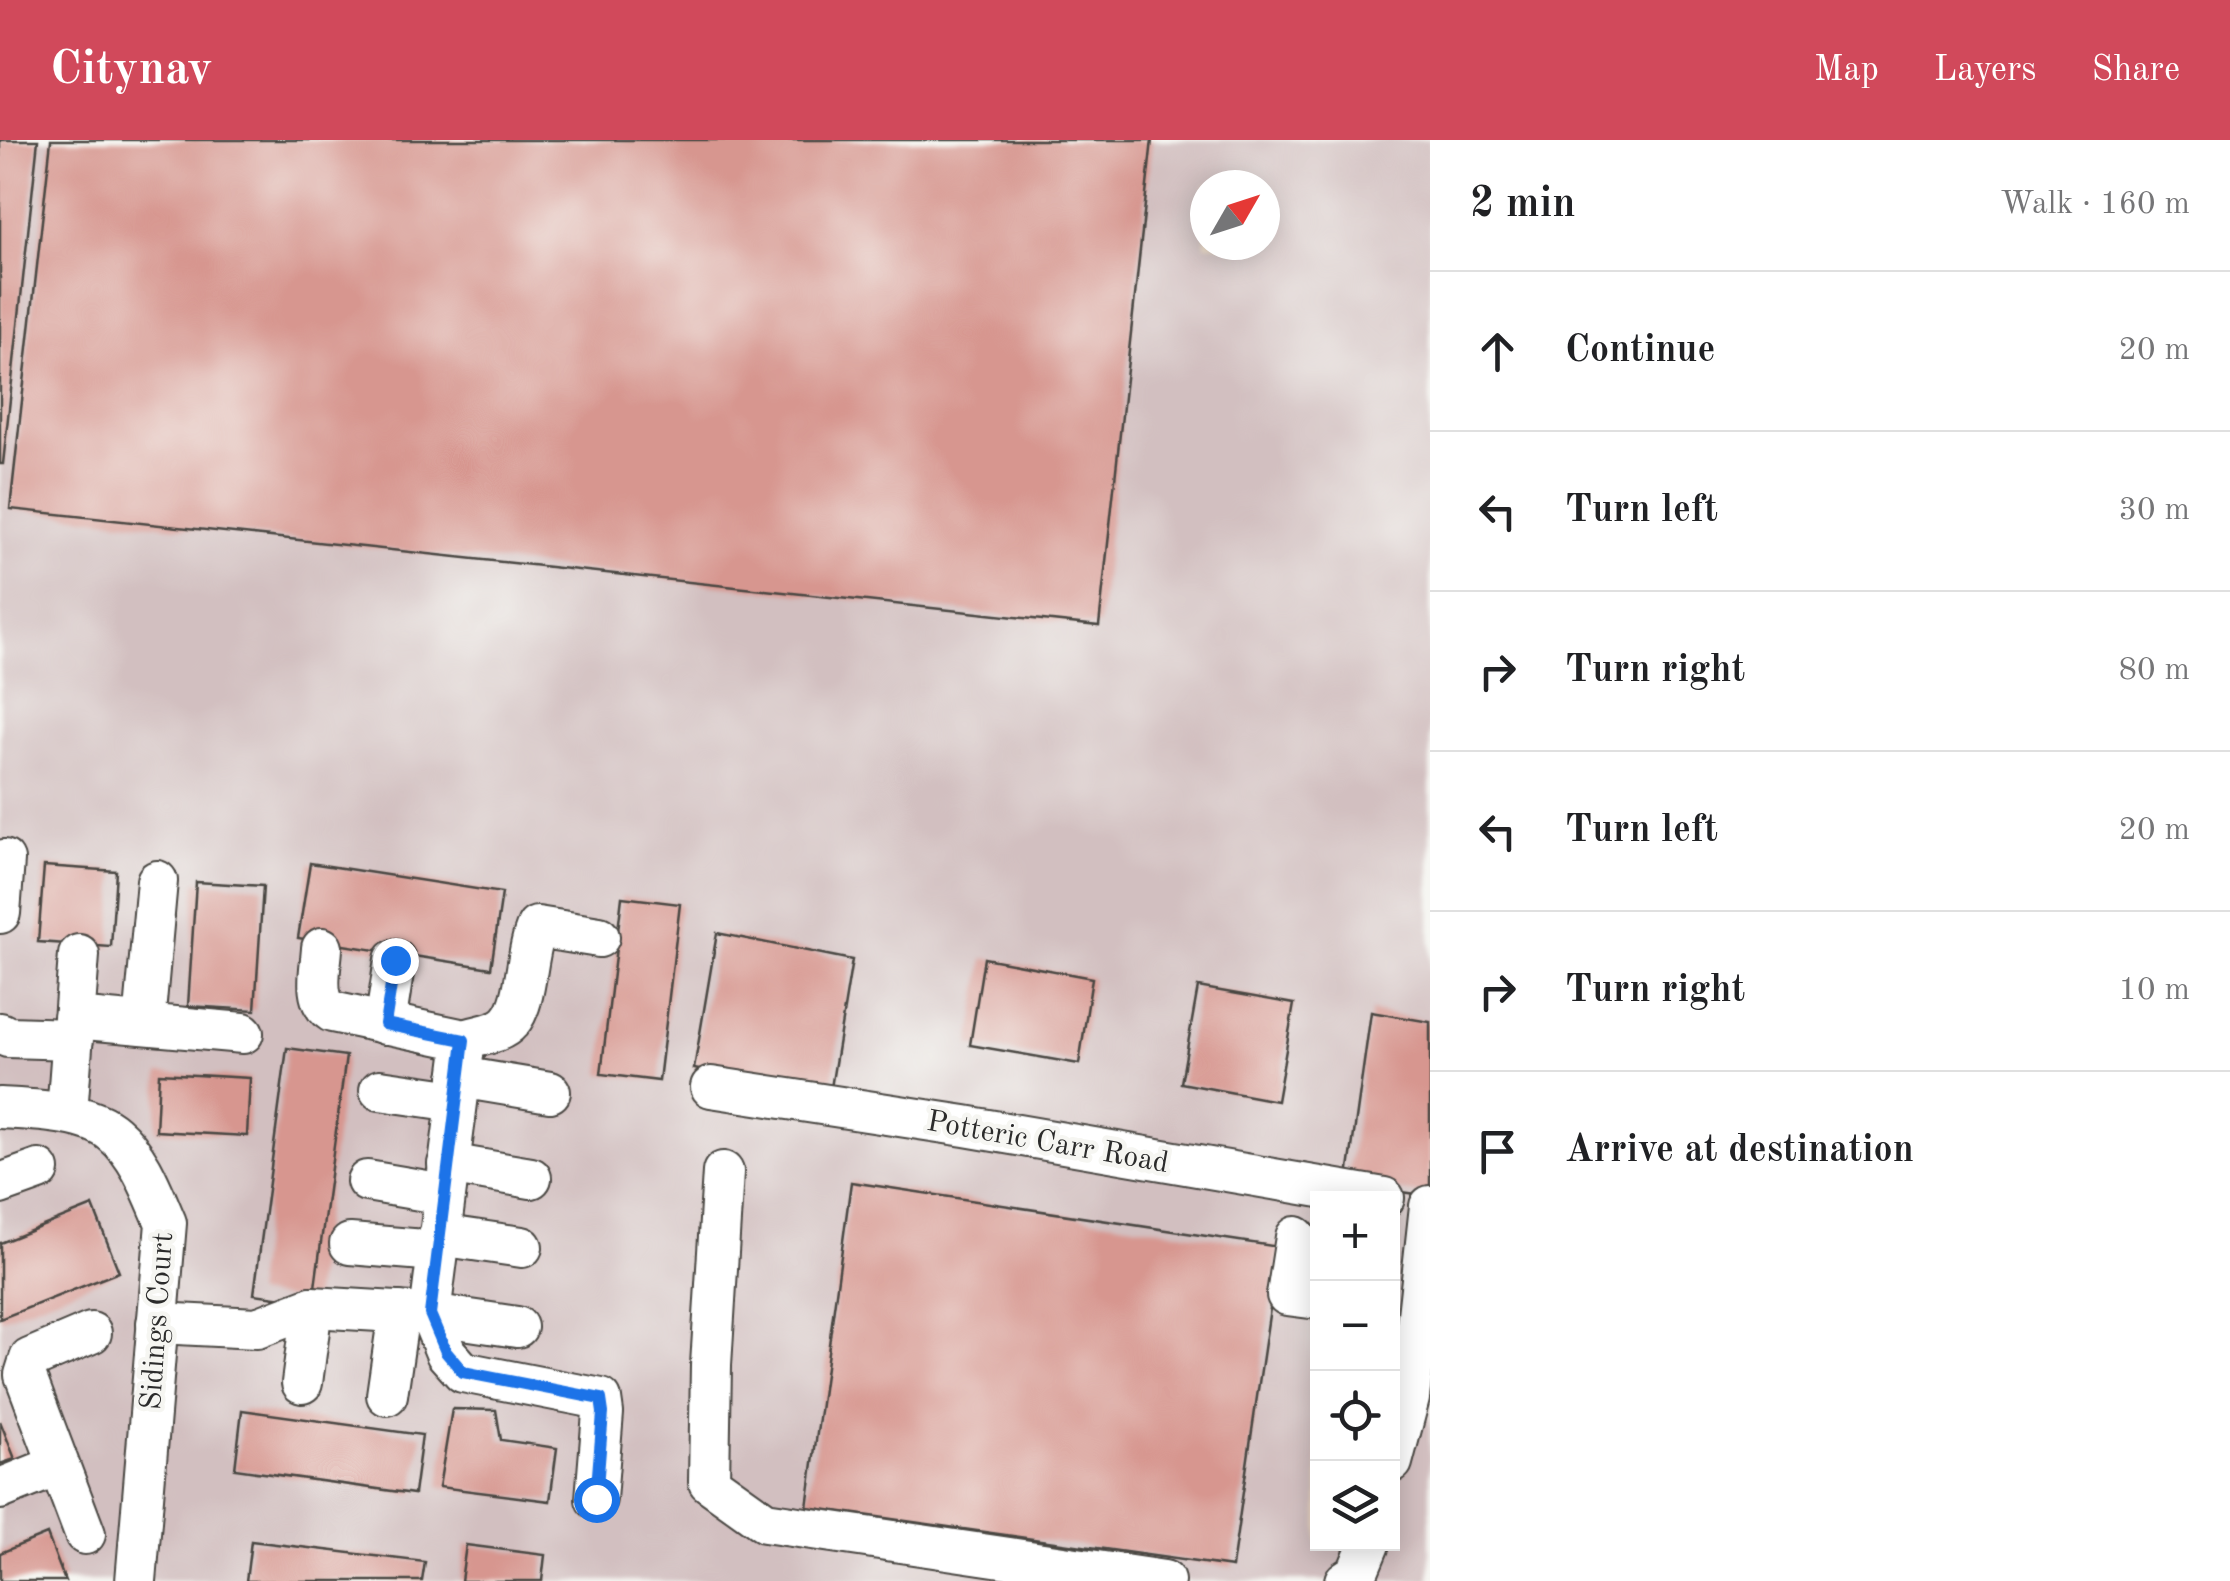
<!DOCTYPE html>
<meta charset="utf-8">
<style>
body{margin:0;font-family:"Old Standard TT",serif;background:#f2f2f2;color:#202124}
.controls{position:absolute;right:30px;bottom:30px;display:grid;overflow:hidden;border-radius:0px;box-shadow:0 5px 25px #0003}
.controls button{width:90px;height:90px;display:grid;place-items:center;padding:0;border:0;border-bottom:2px solid #e0e0e0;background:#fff;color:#202124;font:50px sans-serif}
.compass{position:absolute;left:1190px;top:30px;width:90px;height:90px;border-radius:50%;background:#fff;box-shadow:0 5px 25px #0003;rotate:51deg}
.stop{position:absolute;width:30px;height:30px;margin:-22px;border:8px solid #1a73e8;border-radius:50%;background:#fff}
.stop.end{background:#1a73e8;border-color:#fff;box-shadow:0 2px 10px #0008}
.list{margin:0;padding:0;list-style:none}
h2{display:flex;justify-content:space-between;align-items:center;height:130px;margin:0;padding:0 40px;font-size:42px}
h2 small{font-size:32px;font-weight:400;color:#757577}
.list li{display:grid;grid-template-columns:65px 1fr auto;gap:30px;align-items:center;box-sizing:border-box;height:160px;padding:0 40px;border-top:2px solid #e0e0e0}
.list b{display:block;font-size:38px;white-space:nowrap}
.list em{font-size:32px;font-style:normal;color:#757577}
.icon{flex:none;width:55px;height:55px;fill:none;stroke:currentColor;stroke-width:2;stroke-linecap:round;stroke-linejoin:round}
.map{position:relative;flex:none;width:1430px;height:1441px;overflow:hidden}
header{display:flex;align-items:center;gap:60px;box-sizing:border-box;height:140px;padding:0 50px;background:#d1495b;color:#fff}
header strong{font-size:48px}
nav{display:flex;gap:55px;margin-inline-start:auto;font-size:35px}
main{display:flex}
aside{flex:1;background:#fff}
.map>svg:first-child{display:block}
.industrial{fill:#d2bfc0;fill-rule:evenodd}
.building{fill:#d7968f}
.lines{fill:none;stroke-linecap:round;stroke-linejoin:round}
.minor-casing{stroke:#494642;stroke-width:44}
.minor{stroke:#fff;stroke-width:40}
.route{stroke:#1a73e8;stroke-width:12}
.labels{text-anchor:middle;stroke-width:9;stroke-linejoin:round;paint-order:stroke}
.street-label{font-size:30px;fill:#2b2b2b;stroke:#f6f6f2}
</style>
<header>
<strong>Citynav</strong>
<nav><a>Map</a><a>Layers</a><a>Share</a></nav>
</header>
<main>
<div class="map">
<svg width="1430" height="1441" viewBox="0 0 1430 1441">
<rect width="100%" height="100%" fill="#f6f6f2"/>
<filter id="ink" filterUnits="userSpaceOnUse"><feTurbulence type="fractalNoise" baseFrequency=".01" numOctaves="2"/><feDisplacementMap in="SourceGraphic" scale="20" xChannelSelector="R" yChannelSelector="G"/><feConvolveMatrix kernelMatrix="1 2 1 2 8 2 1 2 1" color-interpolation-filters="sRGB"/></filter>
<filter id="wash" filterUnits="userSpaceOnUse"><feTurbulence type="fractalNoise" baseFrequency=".0048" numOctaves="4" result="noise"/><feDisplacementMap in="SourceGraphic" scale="40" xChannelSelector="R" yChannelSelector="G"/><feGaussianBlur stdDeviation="2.25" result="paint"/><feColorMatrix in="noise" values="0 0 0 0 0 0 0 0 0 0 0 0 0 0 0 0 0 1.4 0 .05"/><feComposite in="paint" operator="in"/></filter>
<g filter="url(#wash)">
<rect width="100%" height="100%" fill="#f4dfc6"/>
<path class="industrial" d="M0,0H1430V1441H0ZM1205,45H1265V105H1205ZM1318,1058H1392V1404H1318Z"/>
<g id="blocks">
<g class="building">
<path d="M0,0H38L3,324H0Z"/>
<path d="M51,0H1152L1099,486L10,369Z"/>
<path d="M310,723L502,753L491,828L298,798Z"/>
<path d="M44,726L116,731L111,807L38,802Z"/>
<path d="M196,742L263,746L255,870L188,866Z"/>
<path d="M622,757L680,764L659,941L601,934Z"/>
<path d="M717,793L852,820L830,954L694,929Z"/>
<path d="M984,818L1092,838L1079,924L970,905Z"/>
<path d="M1198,847L1294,864L1277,961L1181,943Z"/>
<path d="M1371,872L1430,882V1056L1347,1044Z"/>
<path d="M287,908L346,916L313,1162L254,1154Z"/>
<path d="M159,933L250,938L247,996L156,991Z"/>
<path d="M851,1042L1279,1107L1232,1427L807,1367Z"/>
<path d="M93,1066L119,1132L0,1179V1103Z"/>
<path d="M452,1269L496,1270L501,1300L557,1308L550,1361L439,1347Z"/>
<path d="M242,1270L422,1295L414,1354L235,1329Z"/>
<path d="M0,1281L15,1319L0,1324Z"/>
<path d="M47,1394L65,1441H0V1413Z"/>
<path d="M251,1401L425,1422L422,1441H246Z"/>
<path d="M466,1405L545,1415L542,1441H461Z"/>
</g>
</g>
</g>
<g filter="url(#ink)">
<use href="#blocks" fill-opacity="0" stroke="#494642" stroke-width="2.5"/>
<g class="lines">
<g class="minor-casing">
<g id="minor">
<path d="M0,773L4,720"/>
<path d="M322,808C321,829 312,860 332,872L465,900"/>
<path d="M74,878L243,893"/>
<path d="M144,884L157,741"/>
<path d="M385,884L395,820"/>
<path d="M0,893L8,897L73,899"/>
<path d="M460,937L550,952"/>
<path d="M711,947L965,986L1384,1058"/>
<path d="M380,950L456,961"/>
<path d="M0,968C32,970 89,971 114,994C140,1016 153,1053 166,1083L136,1441"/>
<path d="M67,973L79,815"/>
<path d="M448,1024L531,1038"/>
<path d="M723,1032L711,1225L709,1342L765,1382L1164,1441"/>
<path d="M367,1041L444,1054"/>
<path d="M0,1044L39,1030"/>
<path d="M439,1095L522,1107"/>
<path d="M1296,1097L1287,1155L1318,1159"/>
<path d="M350,1104L437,1111"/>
<path d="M430,1174L446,1213L463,1232L601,1259L603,1273L596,1359"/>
<path d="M430,1174L517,1187"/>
<path d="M157,1183L257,1188L312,1167L430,1174L465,900C478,895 500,894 510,882C528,862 525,813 537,787L599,797"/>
<path d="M302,1243L312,1167"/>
<path d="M387,1255L399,1172"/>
<path d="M1392,1322L1409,1258L1430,1066"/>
<path d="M0,1349L57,1326"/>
<path d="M85,1394L25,1235L30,1219L91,1193"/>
<path d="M1345,1441L1357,1433L1369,1404"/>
</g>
</g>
<use href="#minor" class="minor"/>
</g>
</g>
<g class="lines" filter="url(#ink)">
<path class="route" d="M395,820L385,884L464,900L430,1174L446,1212L463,1232L601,1259L603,1273L596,1359"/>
</g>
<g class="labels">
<g class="street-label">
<text transform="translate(1048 1001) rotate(10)" y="10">Potteric Carr Road</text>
<text transform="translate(156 1181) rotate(-86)" y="10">Sidings Court</text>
</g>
</g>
</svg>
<div class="controls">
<button>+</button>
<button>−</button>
<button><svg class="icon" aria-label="locate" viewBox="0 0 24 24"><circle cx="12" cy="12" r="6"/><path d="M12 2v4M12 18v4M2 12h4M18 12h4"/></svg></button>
<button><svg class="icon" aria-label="layers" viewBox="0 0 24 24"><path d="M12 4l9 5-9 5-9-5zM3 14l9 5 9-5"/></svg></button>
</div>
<svg class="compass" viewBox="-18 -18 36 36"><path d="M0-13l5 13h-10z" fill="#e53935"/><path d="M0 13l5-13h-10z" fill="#757577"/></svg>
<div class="stop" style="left:596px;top:1359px"></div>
<div class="stop end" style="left:395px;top:820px"></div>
</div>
<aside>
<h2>2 min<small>Walk · 160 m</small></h2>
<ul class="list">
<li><svg class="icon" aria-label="ahead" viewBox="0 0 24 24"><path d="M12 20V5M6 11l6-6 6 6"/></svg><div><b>Continue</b></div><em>20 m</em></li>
<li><svg class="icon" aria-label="left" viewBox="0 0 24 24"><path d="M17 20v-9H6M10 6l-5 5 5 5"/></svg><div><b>Turn left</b></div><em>30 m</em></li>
<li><svg class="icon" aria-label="right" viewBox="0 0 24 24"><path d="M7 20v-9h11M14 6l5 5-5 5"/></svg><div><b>Turn right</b></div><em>80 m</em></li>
<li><svg class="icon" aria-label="left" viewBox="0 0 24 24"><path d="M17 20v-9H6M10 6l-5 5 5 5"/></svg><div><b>Turn left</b></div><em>20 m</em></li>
<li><svg class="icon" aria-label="right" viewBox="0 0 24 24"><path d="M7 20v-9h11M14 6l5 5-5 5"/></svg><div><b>Turn right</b></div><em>10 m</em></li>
<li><svg class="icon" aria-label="arrive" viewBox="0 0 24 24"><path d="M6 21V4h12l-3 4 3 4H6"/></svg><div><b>Arrive at destination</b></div></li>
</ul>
</aside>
</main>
